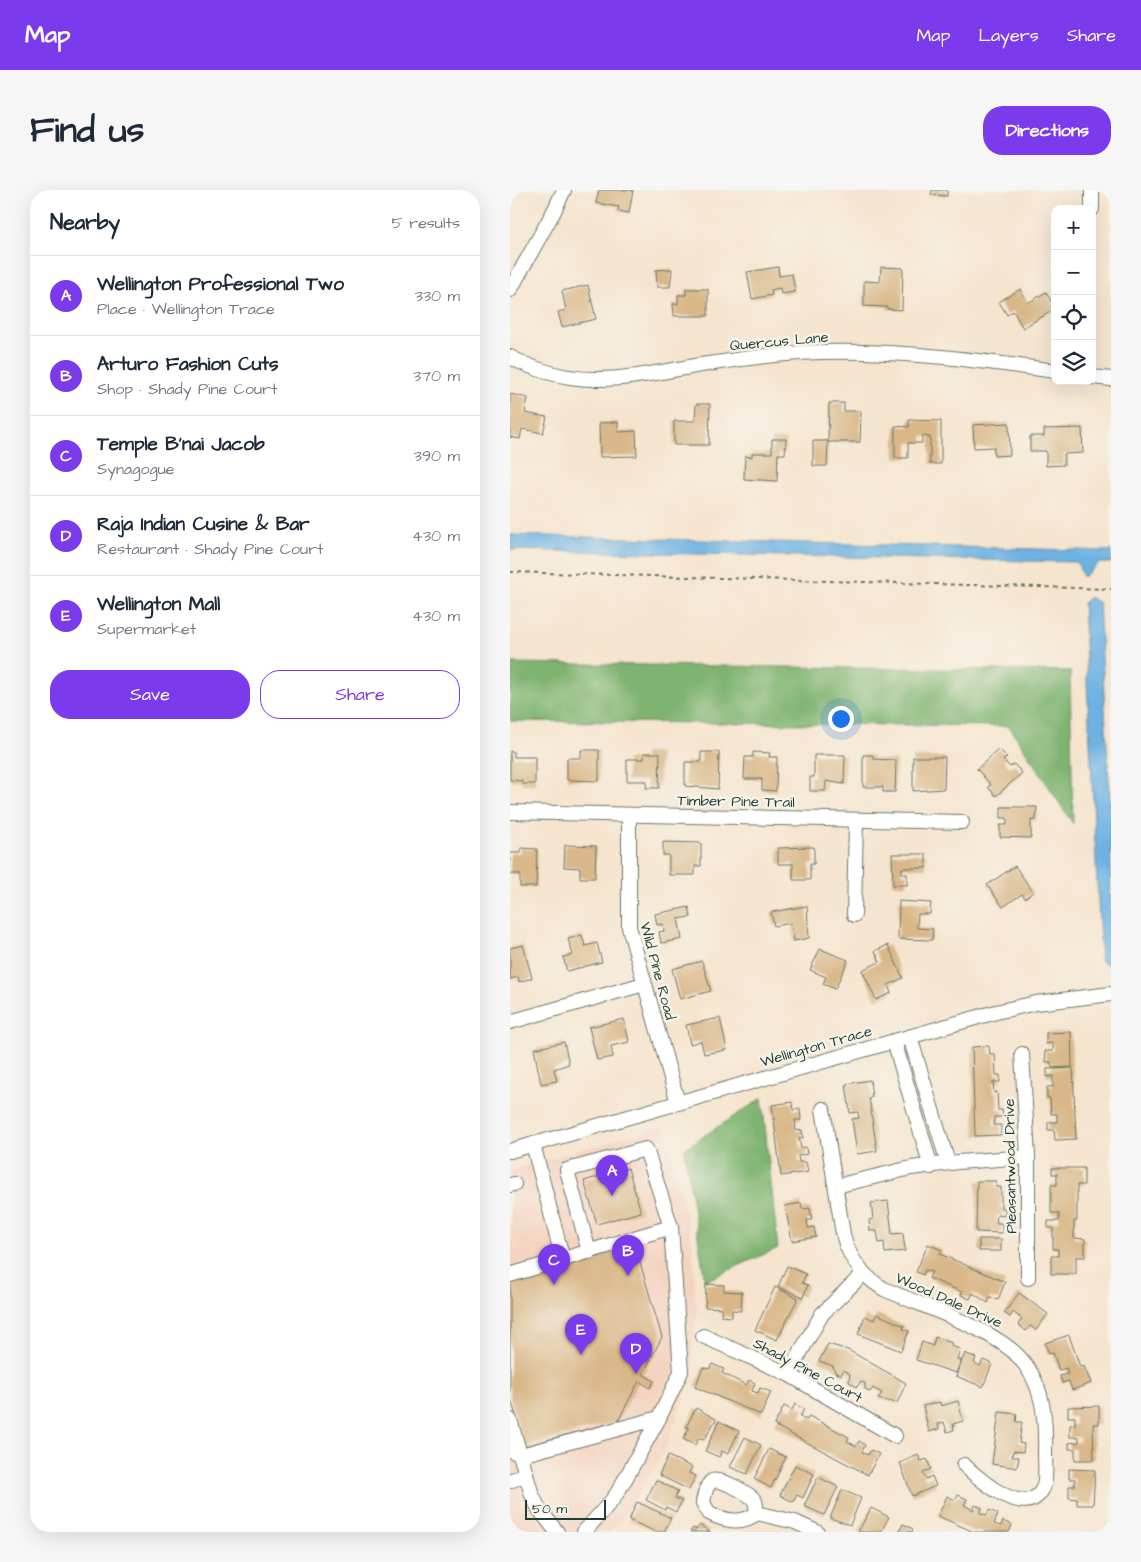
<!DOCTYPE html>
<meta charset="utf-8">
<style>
body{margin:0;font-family:"Architects Daughter",sans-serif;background:#f6f6f7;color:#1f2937}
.controls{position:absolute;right:15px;top:15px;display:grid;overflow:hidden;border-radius:10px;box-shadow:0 5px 20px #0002}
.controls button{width:45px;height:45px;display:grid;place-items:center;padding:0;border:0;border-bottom:1px solid #e0e1e3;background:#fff;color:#1f2937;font:25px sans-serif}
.scale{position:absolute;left:15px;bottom:12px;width:81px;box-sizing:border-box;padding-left:5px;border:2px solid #1f3d34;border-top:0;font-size:14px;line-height:18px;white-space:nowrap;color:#1f3d34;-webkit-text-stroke:4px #f7f3e8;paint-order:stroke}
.you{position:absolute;left:330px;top:528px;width:18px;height:18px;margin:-12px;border:4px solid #fff;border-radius:50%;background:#1a73e8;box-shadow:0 0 0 8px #1a73e833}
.badge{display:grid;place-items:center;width:32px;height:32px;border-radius:50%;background:#7c3aed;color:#fff;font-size:16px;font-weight:700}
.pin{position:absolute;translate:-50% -41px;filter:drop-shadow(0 1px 2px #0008)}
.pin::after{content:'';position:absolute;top:26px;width:18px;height:15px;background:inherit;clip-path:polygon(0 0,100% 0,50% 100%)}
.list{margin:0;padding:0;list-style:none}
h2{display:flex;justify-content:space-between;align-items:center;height:65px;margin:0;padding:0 20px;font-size:21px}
h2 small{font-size:16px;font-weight:400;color:#747a83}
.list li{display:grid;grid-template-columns:32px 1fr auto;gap:15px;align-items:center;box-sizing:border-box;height:80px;padding:0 20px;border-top:1px solid #e0e1e3}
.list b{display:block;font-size:19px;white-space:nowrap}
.list p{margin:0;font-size:16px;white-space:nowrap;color:#747a83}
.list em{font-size:16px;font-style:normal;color:#747a83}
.actions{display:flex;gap:10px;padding:15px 20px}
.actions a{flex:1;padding:11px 0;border:1px solid #7c3aed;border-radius:20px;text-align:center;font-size:18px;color:#7c3aed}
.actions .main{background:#7c3aed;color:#fff}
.icon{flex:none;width:28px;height:28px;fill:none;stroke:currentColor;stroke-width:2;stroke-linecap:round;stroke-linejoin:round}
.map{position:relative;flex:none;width:601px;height:1342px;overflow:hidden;border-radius:20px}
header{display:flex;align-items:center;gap:30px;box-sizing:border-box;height:70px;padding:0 25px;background:#7c3aed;color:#fff}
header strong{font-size:24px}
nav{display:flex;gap:28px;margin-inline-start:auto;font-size:18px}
.intro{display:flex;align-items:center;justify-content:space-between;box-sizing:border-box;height:120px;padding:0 30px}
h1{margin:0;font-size:35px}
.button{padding:12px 22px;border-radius:20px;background:#7c3aed;color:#fff;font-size:18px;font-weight:700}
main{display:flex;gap:30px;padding:0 30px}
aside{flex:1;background:#fff;border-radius:20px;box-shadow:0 5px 20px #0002}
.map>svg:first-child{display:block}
.built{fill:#f4d3c0}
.forest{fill:#7eb36f;stroke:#4e7852}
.water{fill:#6eb2e4;stroke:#46788c}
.building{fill:#d9b788}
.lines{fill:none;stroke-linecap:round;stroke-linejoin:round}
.minor-casing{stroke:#6a776a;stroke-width:16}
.path{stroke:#6a776a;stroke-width:2;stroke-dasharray:4 4;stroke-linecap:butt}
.minor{stroke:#fff;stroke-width:14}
.labels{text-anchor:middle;stroke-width:5;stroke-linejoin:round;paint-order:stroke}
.street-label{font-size:15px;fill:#1f3d34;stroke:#f7f3e8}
</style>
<header>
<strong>Map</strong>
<nav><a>Map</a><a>Layers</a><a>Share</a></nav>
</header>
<div class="intro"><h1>Find us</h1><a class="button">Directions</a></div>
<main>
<aside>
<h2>Nearby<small>5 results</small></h2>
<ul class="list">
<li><span class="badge">A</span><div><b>Wellington Professional Two</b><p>Place · Wellington Trace</p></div><em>330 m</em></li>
<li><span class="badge">B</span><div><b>Arturo Fashion Cuts</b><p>Shop · Shady Pine Court</p></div><em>370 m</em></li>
<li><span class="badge">C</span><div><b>Temple B'nai Jacob</b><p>Synagogue</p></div><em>390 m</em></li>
<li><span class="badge">D</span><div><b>Raja Indian Cusine &amp; Bar</b><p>Restaurant · Shady Pine Court</p></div><em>430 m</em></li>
<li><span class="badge">E</span><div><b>Wellington Mall</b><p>Supermarket</p></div><em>430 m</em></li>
</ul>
<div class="actions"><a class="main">Save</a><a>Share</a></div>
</aside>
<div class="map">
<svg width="601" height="1342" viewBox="0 0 601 1342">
<rect width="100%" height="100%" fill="#f7f3e8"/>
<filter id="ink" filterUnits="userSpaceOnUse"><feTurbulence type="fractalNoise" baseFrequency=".02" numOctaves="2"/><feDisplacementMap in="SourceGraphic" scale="10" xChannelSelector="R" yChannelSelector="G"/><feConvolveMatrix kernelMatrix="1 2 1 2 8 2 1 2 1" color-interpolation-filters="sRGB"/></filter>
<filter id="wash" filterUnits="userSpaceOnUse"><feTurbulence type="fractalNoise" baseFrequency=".0096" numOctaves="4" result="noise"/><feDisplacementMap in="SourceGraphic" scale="20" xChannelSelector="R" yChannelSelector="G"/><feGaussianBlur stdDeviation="1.12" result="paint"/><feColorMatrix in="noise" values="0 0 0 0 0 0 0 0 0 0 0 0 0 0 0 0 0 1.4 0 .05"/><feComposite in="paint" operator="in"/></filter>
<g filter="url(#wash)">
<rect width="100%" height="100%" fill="#f5e4ce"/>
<path class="built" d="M154,936L182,1049L187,1127L177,1200L154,1262L109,1334L99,1342H0V980Z"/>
<g class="forest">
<path d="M0,473L560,481L563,634L499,536L0,531Z"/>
<path d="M252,908L268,1058L195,1091L174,959Z"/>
</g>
<g class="water">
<path d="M0,345L601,361V373H589L573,387L567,372L0,360Z"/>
<path d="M580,407L589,413L601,627L600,776L591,771L573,413Z"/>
</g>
<g id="blocks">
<g class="building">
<path d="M89,0H123L119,23L108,21L109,17L86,13Z"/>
<path d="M422,0H437V6L421,5Z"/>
<path d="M268,77L269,86L282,84L285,102L271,104L270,98L261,100L262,105L242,109L237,82Z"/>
<path d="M371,77L393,78L392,120L377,119V117L354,116V91L370,92Z"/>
<path d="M162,79L160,97H147L146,80Z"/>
<path d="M78,95L86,129L52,137L48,122L56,120L52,101Z"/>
<path d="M176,99H198V126H164L163,114H168V105H176Z"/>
<path d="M510,99L518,113L536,102L545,119L513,138L503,121L497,125L489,112Z"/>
<path d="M0,204L18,208L15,223L37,227L33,243L12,239L10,249L0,247Z"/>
<path d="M319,213H334V221H351L350,252H318Z"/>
<path d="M186,214H200L199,255H164V231H185Z"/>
<path d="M399,230L431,231V274H420V247L412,246V253H398V268H385V236L399,237Z"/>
<path d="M108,232V242L126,241L127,266L90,267L89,233Z"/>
<path d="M499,233L500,265L484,266V257L464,258L463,235Z"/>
<path d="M572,238L573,263L554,264V275L536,276V261H520V246H534V239Z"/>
<path d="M262,249H276L275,264H268L267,291L234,289L235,266L242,267V263H262Z"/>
<path d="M303,251H318L317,276H303Z"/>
<path d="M489,559L497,567L493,570L500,577L504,574L512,583L486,606L478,597L481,595L467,579Z"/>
<path d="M71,560H89V591L57,590V568H71Z"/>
<path d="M0,561L4,562V567H25V594H12V591L0,590Z"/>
<path d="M191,562H209L208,599L175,596V572H191Z"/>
<path d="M243,562L260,563L259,567H267L266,601L252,600V589H234L235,567H243Z"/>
<path d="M134,563H150L149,598H136L137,591H117V569H134Z"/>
<path d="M304,565H335L334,594L316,591L315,601H300V587H304Z"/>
<path d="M353,565H363V569L386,570L385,602H373V597H353Z"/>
<path d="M403,567H435L434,599L403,601Z"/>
<path d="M491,617H527L526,630H521V648L490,647V635H497V628H491Z"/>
<path d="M153,652L191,653V676H185V685H159V665H153Z"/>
<path d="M55,655L86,656L85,688H70V678L54,677Z"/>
<path d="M304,657V674H300V690H283V674H268V658Z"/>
<path d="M11,658L27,659L26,697H10V684H0V663H11Z"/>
<path d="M382,664H416V678H392V684H397V695H383Z"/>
<path d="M505,676L523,702L515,708L512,704L493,717L477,695Z"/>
<path d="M389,711L421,713L420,724H408L407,738L423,739L422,750L388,749Z"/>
<path d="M297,716L299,748L284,751L281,733L264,736L261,722Z"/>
<path d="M179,717L181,727L168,729L172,749L151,753L149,742L154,741L153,734L147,735L145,724Z"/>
<path d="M72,745L75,756L87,753L92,772L57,781L53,767L63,765L58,749Z"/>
<path d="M13,755L22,788L9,792L8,787L0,789V758Z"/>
<path d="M378,755L393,788L378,795L381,803L366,810L352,780L370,772L365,761Z"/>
<path d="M310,759L338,770L325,799L313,794L316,787L300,780Z"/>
<path d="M192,771L201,801L170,809L162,779Z"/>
<path d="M210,828L217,860L194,864L191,851L180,854L176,835Z"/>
<path d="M114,829L119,852L101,856L103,867L87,870L79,837Z"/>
<path d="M561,842L562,877L542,878L541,872H536L535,861H543V853L536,854V843Z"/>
<path d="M54,852L59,874L44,879L47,891L31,894L24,859Z"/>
<path d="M479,856L480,864H485L486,885H490V892H483L484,903L487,902L488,920H492L493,927H484V935H491V945L465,946L462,857Z"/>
<path d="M563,878L566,949L545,950L544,940H538V932H547V924H541L540,908H537V897H543V886L537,887V879Z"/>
<path d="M360,890L362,907L359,908L367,961L347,964L342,929L349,928L348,922L340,923L336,894Z"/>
<path d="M282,912L283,920L290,919L291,930H285L286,941L292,940L293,948H289L291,958L296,957L297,964L288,966L289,972H296L298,982L271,986L262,915Z"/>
<path d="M118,978L131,1022L87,1034L74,991Z"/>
<path d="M542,978H574V995H567V1031H564V1048L575,1049V1067H566V1084H541V1066H548V1059H543V1038H538V1031H549V1023H541V995H547V984H542Z"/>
<path d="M467,991H486V997H491V1018H495V1026L487,1025L486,1033H492V1043L466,1042Z"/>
<path d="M378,1011L382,1044L393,1043L395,1061L375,1063L374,1052L369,1053L367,1041H360L359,1030L363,1029L361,1013Z"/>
<path d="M291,1013L292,1019L300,1018L302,1030H297L298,1038L304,1037L306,1047L282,1051L275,1016Z"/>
<rect x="469" y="1049" width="22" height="12"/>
<path d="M418,1054L432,1060L430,1064L495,1092L488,1110L480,1107L478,1113L463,1103L460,1109L451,1105L452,1102L419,1088L422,1082L415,1080L413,1085L406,1082Z"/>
<path d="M125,1056L152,1147L133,1184L144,1191L140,1198L129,1191L108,1231L15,1256L0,1206V1092Z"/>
<path d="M277,1076L296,1084L292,1093L298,1095L293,1107L268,1097Z"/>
<path d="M196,1094L214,1095V1101L232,1102L231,1121L222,1120V1127L211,1126L212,1118L195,1117Z"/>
<path d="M265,1097L288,1108L267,1150L245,1140Z"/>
<path d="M509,1103L538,1124L526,1140L520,1136L516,1141L508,1134L512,1129L503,1122L500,1127L494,1123Z"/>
<path d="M367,1124L394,1136L393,1139L399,1141L391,1161L348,1144L355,1126L364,1130Z"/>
<path d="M559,1145L570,1177L574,1176L581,1193L562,1200L559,1191L552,1193L550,1186L558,1184L556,1178L549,1180L543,1163L539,1164L535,1153Z"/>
<path d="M425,1147L442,1153L441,1156L450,1159L447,1169L451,1170L446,1183L406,1170L412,1152L423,1156Z"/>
<path d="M318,1154L338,1160L396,1193L387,1213L368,1209L372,1203L363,1198L360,1202L355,1199V1193L350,1192L347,1197L339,1192L340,1184L333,1180L331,1185L325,1182L323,1176L309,1171Z"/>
<path d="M455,1163L466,1168L464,1173L470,1176L473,1170L482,1174L473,1197L446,1186Z"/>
<path d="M202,1174L214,1179L212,1183L236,1195L239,1190L245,1193L242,1201L248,1203L250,1198L261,1202L251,1225L185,1197L193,1177L199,1179Z"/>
<path d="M448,1211L453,1231L443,1234L444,1240L437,1242L434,1232L428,1234L429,1239L419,1242L413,1216L430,1212L431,1216Z"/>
<path d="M285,1214L294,1219L290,1227L297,1230L299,1226L339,1247L337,1251L346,1256L349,1251L355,1255L352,1262L358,1265L361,1260L369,1264L358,1285L264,1235L274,1216L282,1220Z"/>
<path d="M589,1216V1234H583L584,1270H565V1259H559V1253L569,1252V1247H560V1235H565V1227H558V1217Z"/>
<path d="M186,1218L206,1229L194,1250L189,1248L185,1255L173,1249L179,1238L176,1237Z"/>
<path d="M489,1222L507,1224L506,1232H512L509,1253L514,1254L513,1262L503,1261L502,1267H509L507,1278L482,1274Z"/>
<path d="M209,1231L229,1241L218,1264L212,1261L209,1267L195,1261Z"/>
<path d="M235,1247L251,1255L237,1284L220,1277Z"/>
<path d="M259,1259L276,1267L261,1298L244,1289Z"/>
<path d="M408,1265L411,1271L417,1269L421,1279L413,1282L416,1289L422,1286L426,1296L402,1306L390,1273Z"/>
<path d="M158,1266L182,1277L179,1283L186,1286L179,1300L149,1285Z"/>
<path d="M285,1275L304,1284L293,1308L287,1305L283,1312L270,1305Z"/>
<path d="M559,1279L585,1280L583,1315H567V1309L559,1308V1296H565V1289H559Z"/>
<path d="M308,1287L328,1297L314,1325L294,1316Z"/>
<path d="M146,1290L168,1301L165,1308L172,1311L166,1322L156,1317L155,1320L136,1310Z"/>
<path d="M332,1300L351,1308L340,1335L320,1328Z"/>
<path d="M448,1305L457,1309L454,1315L463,1320L465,1315L472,1318L470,1323L477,1325L479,1320L488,1324L484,1334L491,1336L493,1331L502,1335L499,1342H464L428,1326L437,1306L445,1310Z"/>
<path d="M127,1312L161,1328L154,1342H146L119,1330Z"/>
<path d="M361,1318L379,1327L371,1342H348Z"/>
<path d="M393,1334L403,1339L402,1342H389Z"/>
<path d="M190,1335L200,1342H180L183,1338L186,1340Z"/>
</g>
</g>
</g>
<g filter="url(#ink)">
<use href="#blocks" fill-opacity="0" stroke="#6a776a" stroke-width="1"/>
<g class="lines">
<g class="minor-casing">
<g id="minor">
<path d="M582,19V0"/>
<path d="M0,100L44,21L54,0"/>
<path d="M0,167C69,203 119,187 191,175C231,169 271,163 311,162C390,160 467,170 545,181"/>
<path d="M582,187L601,189"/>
<path d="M0,622L452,632"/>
<path d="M119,625V737L168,913"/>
<path d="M344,725L346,630"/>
<path d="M0,832L134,794"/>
<path d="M400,847L438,973"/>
<path d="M384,851L421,977"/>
<path d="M512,864L518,967V1088"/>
<path d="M313,919L333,1044C339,1069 352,1086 374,1099C410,1115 480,1138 507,1165C534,1192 536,1228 535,1264C535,1275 537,1289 533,1298C517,1332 469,1289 454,1275"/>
<path d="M23,954L53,1070"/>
<path d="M0,961L486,822L526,813L601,804"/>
<path d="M0,995L4,994"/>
<path d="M326,996L401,978L448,972L518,967"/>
<path d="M0,1085L161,1037"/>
<path d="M193,1146L278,1184L385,1246"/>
<path d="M278,1184L312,1124L353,1084"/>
<path d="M0,1230L22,1305L29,1319L47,1342"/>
<path d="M0,1260L11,1265L149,1228"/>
<path d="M0,1291L16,1284"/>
<path d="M247,1323C232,1335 215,1331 199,1323L193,1313C194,1306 196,1295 202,1291C209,1287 241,1304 245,1311C246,1314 246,1319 247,1323L285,1332L307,1342"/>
<path d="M74,1342L104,1308L113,1293L149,1228L171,1182L161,1037L136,959L57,980L79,1062"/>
</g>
</g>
<path class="path" d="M0,382L601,399"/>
<use href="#minor" class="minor"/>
</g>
</g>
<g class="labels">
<g class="street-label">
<text transform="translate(269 151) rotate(-5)" y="5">Quercus Lane</text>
<text transform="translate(226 611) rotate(1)" y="5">Timber Pine Trail</text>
<text transform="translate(148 781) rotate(75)" y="5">Wild Pine Road</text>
<text transform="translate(306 856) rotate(-16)" y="5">Wellington Trace</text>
<text transform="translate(500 976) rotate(-91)" y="5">Pleasantwood Drive</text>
<text transform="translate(439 1110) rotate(24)" y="5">Wood Dale Drive</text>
<text transform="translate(298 1180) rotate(28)" y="5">Shady Pine Court</text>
</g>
</g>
</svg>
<div class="controls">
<button>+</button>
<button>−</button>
<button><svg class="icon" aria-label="locate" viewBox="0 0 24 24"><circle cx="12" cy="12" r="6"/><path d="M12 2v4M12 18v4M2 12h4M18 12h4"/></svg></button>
<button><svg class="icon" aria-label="layers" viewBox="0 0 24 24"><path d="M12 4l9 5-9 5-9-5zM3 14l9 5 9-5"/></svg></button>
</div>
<div class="scale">50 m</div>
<div class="you"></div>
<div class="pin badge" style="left:102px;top:1006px">A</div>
<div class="pin badge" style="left:118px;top:1086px">B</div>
<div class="pin badge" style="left:44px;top:1095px">C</div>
<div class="pin badge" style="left:126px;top:1184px">D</div>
<div class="pin badge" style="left:71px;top:1165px">E</div>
</div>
</main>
